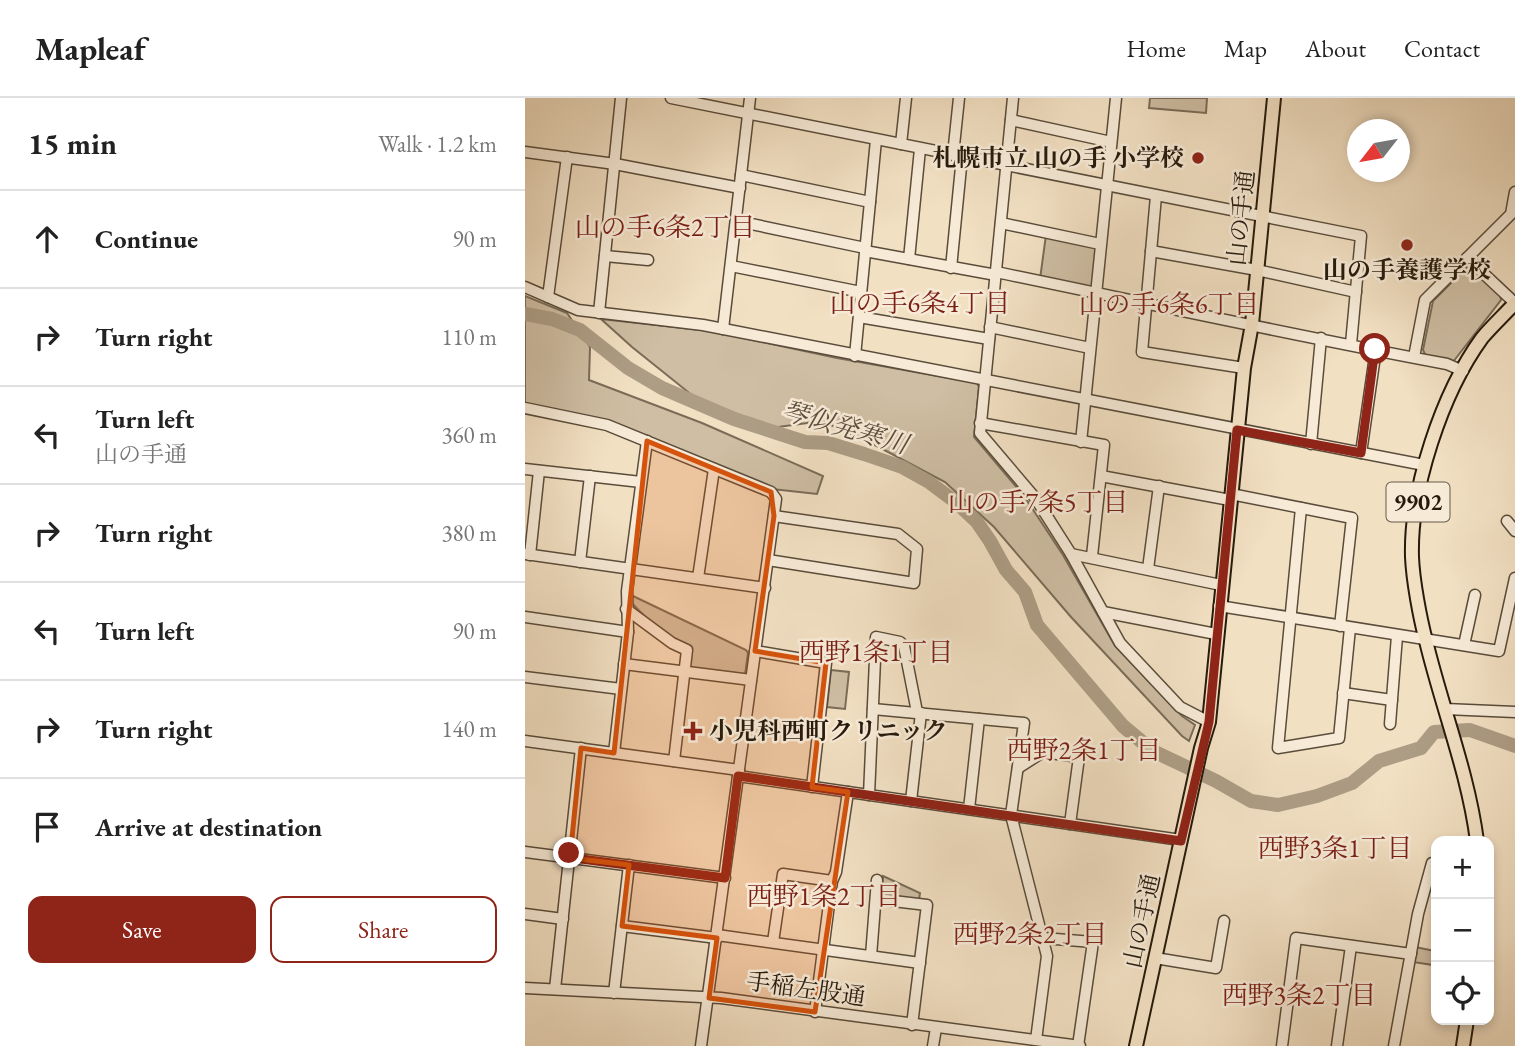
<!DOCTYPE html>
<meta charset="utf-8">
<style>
body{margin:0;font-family:"EB Garamond","Noto Serif JP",serif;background:#f2f2f2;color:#222}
.controls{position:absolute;right:21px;bottom:21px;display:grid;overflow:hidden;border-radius:14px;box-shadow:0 4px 10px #0003}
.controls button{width:63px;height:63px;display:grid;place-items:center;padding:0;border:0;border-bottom:2px solid #e0e0e0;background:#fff;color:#222;font:35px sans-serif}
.compass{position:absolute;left:822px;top:21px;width:63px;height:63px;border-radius:50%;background:#fff;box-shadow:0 4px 10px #0003;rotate:239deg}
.stop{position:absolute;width:21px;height:21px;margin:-16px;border:5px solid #8f2418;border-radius:50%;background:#fff}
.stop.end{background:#8f2418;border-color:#fff;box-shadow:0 2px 7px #0008}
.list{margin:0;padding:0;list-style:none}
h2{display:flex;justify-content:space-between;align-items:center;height:91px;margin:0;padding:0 28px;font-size:30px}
h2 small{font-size:23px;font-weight:400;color:#767676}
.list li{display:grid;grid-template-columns:46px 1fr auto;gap:21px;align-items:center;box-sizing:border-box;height:98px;padding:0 28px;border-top:2px solid #e0e0e0}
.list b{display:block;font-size:26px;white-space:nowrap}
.list p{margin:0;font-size:23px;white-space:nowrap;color:#767676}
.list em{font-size:23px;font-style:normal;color:#767676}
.actions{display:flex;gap:14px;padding:21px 28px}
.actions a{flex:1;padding:16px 0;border:2px solid #8f2418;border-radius:14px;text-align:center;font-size:24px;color:#8f2418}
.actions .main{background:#8f2418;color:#fff}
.icon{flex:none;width:38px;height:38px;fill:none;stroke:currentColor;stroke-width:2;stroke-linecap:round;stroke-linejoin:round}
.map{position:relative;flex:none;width:990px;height:948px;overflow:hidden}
header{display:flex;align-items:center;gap:42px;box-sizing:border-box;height:98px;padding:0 35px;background:#fff;border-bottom:2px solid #e0e0e0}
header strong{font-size:33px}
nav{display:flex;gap:38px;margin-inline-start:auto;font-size:24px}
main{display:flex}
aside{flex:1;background:#fff}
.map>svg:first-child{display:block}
.green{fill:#cfbea4;stroke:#7a6c58;stroke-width:2}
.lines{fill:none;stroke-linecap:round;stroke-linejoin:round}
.river{stroke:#ad9d85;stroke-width:14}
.minor-casing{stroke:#594c3a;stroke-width:13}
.major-casing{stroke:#261a0c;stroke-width:16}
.minor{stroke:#f7ebd8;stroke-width:10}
.major{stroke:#f2e0c3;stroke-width:12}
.route{stroke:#8f2418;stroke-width:9}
.marked{fill:#d5530c;fill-opacity:0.2;stroke:#d5530c;stroke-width:5;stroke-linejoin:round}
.poi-dot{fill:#8f2418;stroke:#f7ebd8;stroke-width:2.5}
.labels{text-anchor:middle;stroke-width:5;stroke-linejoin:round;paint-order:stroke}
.shield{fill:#f7ebd8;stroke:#655949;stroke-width:2}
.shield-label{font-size:23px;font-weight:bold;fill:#261a0c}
.poi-label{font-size:24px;font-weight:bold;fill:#261a0c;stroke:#f7ebd8;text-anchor:end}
.street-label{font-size:24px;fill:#261a0c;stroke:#f7ebd8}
.neighbourhood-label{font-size:26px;fill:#7a1f14;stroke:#f7ebd8}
.water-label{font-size:26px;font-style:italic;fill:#5c4e3c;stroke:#f7ebd8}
</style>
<header>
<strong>Mapleaf</strong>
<nav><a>Home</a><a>Map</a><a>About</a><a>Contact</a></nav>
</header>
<main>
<aside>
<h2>15 min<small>Walk · 1.2 km</small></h2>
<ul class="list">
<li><svg class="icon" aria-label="ahead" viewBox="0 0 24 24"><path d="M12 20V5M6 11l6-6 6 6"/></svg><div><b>Continue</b></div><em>90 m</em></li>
<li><svg class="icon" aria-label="right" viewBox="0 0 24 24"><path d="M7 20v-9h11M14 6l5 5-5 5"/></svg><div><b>Turn right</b></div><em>110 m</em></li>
<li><svg class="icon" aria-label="left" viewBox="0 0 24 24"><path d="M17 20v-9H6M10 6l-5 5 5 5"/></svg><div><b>Turn left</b><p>山の手通</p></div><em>360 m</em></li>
<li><svg class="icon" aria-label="right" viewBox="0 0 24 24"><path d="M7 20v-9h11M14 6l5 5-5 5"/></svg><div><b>Turn right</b></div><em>380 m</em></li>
<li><svg class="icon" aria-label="left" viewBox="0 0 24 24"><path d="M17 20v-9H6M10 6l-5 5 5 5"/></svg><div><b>Turn left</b></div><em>90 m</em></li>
<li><svg class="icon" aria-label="right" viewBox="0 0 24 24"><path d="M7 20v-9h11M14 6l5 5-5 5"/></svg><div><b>Turn right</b></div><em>140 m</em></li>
<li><svg class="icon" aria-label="arrive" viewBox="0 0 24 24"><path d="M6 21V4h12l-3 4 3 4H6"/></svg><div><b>Arrive at destination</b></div></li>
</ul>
<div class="actions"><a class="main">Save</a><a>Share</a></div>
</aside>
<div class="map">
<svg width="990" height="948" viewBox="0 0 990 948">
<rect width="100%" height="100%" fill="#f2e0c3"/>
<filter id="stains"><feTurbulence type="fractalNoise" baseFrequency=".00286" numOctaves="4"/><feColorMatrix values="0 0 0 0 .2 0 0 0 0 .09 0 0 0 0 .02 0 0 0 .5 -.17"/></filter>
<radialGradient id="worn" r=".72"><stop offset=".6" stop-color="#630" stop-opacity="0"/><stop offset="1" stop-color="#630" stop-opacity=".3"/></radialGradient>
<g class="green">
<path d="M625,0H682L681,15L624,10Z"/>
<path d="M521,137L572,150L568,189L515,181Z"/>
<path d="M942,169H945L975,197L976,202L928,264L901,258L898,252L908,203Z"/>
<path d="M0,198L42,215L65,249L64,282L177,325L298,378L292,396L247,391L123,339L0,306Z"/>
<path d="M76,221L186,233L312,260L452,285L454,289L449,339L499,398L538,457L590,548L657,618L670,627L664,643L657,638L546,519L469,429L420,384L348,346L297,323L246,330L168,298L107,249Z"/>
<path d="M108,498L221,552L223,555L220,577L167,572L164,569L166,550C141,539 123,523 105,503Z"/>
<path d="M306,572L324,574L320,611L302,609Z"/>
<path d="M358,778L395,795L394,802L356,798Z"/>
<path d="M890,849L910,853L908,867L888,864Z"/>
</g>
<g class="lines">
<path class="river" d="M0,216L27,221L55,232L103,270L137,290L209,321L280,344L303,345L339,356L377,369L404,384L432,405L452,424L465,443L481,472L500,494L512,527L598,628L628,653L691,683L726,703L753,707L792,698L827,685L854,663L896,650L909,634L945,632L990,648"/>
<g class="minor-casing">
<g id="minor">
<path d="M146,0L836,138L826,246"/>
<path d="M488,0L455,335L511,401L546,456L595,545L655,609L684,624"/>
<path d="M486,22L586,44"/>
<path d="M376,46L381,0"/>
<path d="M0,54L90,66L215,90"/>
<path d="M428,57L434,0"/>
<path d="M216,77L345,104"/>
<path d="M631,98L617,254L719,270"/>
<path d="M212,123L340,150"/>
<path d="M476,125L575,146"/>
<path d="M340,153L471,177"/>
<path d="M626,153L732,172L831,194"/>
<path d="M80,158L123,162"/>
<path d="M942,160L990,205"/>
<path d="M384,161L395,51"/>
<path d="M206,168L336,194"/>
<path d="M426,170L437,59"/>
<path d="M471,174C621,205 771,238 922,266L938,273"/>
<path d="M0,189L53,212L178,227L899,367"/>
<path d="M23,199L42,59"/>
<path d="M74,215L96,0"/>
<path d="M334,219L464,241"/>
<path d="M465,229L565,250"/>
<path d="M198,231L225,0"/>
<path d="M330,258L351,42"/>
<path d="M889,259L900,202L986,116L990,94"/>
<path d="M0,310L82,327L246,394L251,401L176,948"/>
<path d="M455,325L579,347L567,458"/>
<path d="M556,344L591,0"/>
<path d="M786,346L796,240"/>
<path d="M836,355L851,251"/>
<path d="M0,371L116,384"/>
<path d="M576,378L705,402"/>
<path d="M706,396L827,420L815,528"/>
<path d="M776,410L753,650L814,640L825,530"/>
<path d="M982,423L990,433"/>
<path d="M0,456L240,490"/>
<path d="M546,456L696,487"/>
<path d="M5,457L14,373"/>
<path d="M243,462L389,485L392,451L373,436L249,418"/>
<path d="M55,464L65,378"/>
<path d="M623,471L634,388"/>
<path d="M173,480L189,371"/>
<path d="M694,508L974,553L990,480"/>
<path d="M101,511L147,545L162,552L149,663"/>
<path d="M578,514L691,536"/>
<path d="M0,519L103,534"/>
<path d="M939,547L950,497"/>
<path d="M230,553L301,565L287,689"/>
<path d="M99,566L226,582"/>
<path d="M0,579L96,591"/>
<path d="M818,595L867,602"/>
<path d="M348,611L499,625L486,717L522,858L511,942"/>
<path d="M920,611L990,614"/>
<path d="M865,626L872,538"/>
<path d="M0,643L214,672"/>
<path d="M89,655L103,534L102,493L122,343"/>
<path d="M493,670L518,654L554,659L545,726"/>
<path d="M213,678L656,742"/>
<path d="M344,697L351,539L375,544L379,548L392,614"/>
<path d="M386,703L396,615"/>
<path d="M444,711L454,621"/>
<path d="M0,754L200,780"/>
<path d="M351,801L402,807L387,927"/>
<path d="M0,816L38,821"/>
<path d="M97,828L192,840"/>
<path d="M192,837L395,865"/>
<path d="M518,840L568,844L553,948"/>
<path d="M248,844L258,776L307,783"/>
<path d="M346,858L352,782"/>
<path d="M630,860L691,870L699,823"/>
<path d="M0,890L196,900L555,948"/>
<path d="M30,891L56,650"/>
<path d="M89,895L104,767"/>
<path d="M290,914L307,783L311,774L323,694"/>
<path d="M408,948L411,930"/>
<path d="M757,948L771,840L886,856"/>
<path d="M812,948L826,848"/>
<path d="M869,948L893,816L907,765"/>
</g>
</g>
<g class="major-casing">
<g id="major">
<path d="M952,743C943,674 917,610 901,543C895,520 888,483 887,459C885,391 917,295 957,240C967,228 979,217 990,205"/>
<path d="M611,948L676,650L684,624L719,270L727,226L749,0"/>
<path d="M938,948L942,922"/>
</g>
</g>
<use href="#minor" class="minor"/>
<use href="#major" class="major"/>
</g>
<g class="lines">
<path class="route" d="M44,755L45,760H49L200,780L213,678L656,743L684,624L712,332L836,355L850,251"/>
</g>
<path class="marked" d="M122,343L246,394L249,418L230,553L301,565L287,689L323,694L290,914L184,900L192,840L97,828L104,767L45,760L56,650L89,655Z"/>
<g class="poi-dot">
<circle cx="673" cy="60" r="7"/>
<circle cx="882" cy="147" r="7"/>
<path d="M164.5 622.5h7v7h7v7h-7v7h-7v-7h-7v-7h7z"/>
</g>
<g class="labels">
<rect class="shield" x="861.5" y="384.5" width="63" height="39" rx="5"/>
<g class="shield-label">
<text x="893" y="412">9902</text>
</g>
<g class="poi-label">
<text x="659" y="68">札幌市立 山の手 小学校</text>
<text x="882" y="180" text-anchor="middle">山の手養護学校</text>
<text x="184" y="641" text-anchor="start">小児科西町クリニック</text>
</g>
<g class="street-label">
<text transform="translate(716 120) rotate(-84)" y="8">山の手通</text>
<text transform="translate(617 823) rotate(-78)" y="8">山の手通</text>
<text transform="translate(281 891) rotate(8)" y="8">手稲左股通</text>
</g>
<g class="neighbourhood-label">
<text x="140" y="138">山の手6条2丁目</text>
<text x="395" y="214">山の手6条4丁目</text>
<text x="644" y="215">山の手6条6丁目</text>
<text x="513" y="413">山の手7条5丁目</text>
<text x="351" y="563">西野1条1丁目</text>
<text x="559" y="661">西野2条1丁目</text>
<text x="810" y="759">西野3条1丁目</text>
<text x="299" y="807">西野1条2丁目</text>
<text x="505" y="845">西野2条2丁目</text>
<text x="774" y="906">西野3条2丁目</text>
</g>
<g class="water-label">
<text transform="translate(320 329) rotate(16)" y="9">琴似発寒川</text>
</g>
</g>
<rect width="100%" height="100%" filter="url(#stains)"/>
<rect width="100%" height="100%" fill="url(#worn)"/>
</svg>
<div class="controls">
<button>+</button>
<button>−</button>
<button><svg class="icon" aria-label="locate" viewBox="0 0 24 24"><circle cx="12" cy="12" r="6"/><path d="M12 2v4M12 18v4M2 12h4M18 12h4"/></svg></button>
</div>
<svg class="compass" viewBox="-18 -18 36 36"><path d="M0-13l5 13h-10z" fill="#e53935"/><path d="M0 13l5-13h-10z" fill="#767676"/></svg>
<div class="stop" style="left:850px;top:251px"></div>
<div class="stop end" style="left:44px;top:755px"></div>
</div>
</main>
